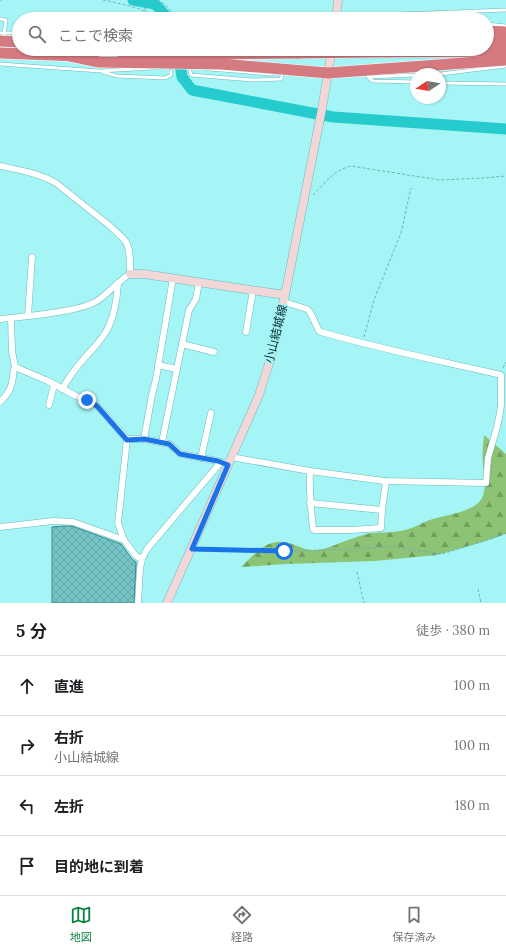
<!DOCTYPE html>
<html lang="ja">
<meta charset="utf-8">
<style>
body{margin:0;font-family:Lora,"Noto Sans JP",serif;background:#f2f2f2;color:#202124}
.compass{position:absolute;left:410px;top:68px;width:36px;height:36px;border-radius:50%;background:#fff;box-shadow:0 1px 3px #0004;rotate:258deg}
.stop{position:absolute;width:12px;height:12px;margin:-9px;border:3px solid #1a73e8;border-radius:50%;background:#fff}
.stop.end{background:#1a73e8;border-color:#fff;box-shadow:0 1px 4px #0008}
.list{margin:0;padding:0;list-style:none}
h2{display:flex;justify-content:space-between;align-items:center;height:52px;margin:0;padding:0 16px;font-size:17px}
h2 small{font-size:13px;font-weight:400;color:#757577}
.list li{display:grid;grid-template-columns:26px 1fr auto;gap:12px;align-items:center;box-sizing:border-box;height:60px;padding:0 16px;border-top:1px solid #e0e0e0}
.list b{display:block;font-size:15px;white-space:nowrap}
.list p{margin:0;font-size:13px;white-space:nowrap;color:#757577}
.list em{font-size:13px;font-style:normal;color:#757577}
.icon{flex:none;width:22px;height:22px;fill:none;stroke:currentColor;stroke-width:2;stroke-linecap:round;stroke-linejoin:round}
.map{position:relative;flex:none;width:506px;height:603px;overflow:hidden}
.search{position:absolute;background:#fff;box-shadow:0 1px 3px #0004;left:12px;right:12px;top:12px;height:44px;display:flex;align-items:center;gap:10px;box-sizing:border-box;padding:0 14px;border-radius:22px;color:#757577;font-size:15px}
.sheet{height:292px;background:#fff}
nav{display:flex;justify-content:space-around;align-items:center;box-sizing:border-box;height:56px;border-top:1px solid #e0e0e0;background:#fff;font-size:11px;color:#757577}
nav a{display:grid;justify-items:center;gap:2px}
nav .on{color:#0b8043}
.map>svg:first-child{display:block}
.forest{fill:url(#forest-firs)}
.shadow{fill:#0003}
.lines{fill:none;stroke-linecap:round;stroke-linejoin:round}
.river{stroke:#26cbcd;stroke-width:11}
.building{fill:url(#building-cross-hatch);stroke:#3a8a8c}
.lane-casing{stroke:#6bbabb;stroke-width:4}
.street-casing{stroke:#6bbabb;stroke-width:7}
.secondary-casing{stroke:#6bbabb;stroke-width:9}
.highway-casing{stroke:#fff;stroke-width:12}
.path{stroke:#70b2b2;stroke-width:1;stroke-dasharray:3 2;stroke-linecap:butt}
.lane{stroke:#fff;stroke-width:3}
.street{stroke:#fff;stroke-width:6}
.secondary{stroke:#f2d7d9;stroke-width:8}
.highway{stroke:#d57a80;stroke-width:11}
.highway-bridge-casing{stroke:#fff;stroke-width:12;stroke-linecap:butt}
.highway-bridge{stroke:#d57a80;stroke-width:11}
.route{stroke:#1a73e8;stroke-width:5}
.labels{text-anchor:middle;stroke-width:3.5;stroke-linejoin:round;paint-order:stroke}
.street-label{font-size:12px;fill:#052828;stroke:#a5f5f6}
</style>
<div class="map">
<svg width="506" height="603" viewBox="0 0 506 603">
<defs>
<pattern id="forest-firs" width="22" height="20" patternUnits="userSpaceOnUse"><rect width="22" height="20" fill="#8dc374"/><path d="M5 1l3.5 6h-7zM16 11l3.5 6h-7z" fill="#719e5f"/></pattern>
<pattern id="building-cross-hatch" width="8" height="8" patternUnits="userSpaceOnUse"><rect width="8" height="8" fill="#75c4c5"/><path d="M0 0l8 8M0 8l8-8" fill="none" stroke="#64a8a9"/></pattern>
</defs>
<rect width="100%" height="100%" fill="#a5f5f6"/>
<path class="forest" d="M484,435L506,454V534L482,542L437,555L375,561L286,564L241,567C250,559 260,546 272,543C290,538 298,550 313,550C328,550 340,542 354,538C359,536 366,534 371,533C382,532 394,533 405,530C413,528 420,524 427,521C442,515 474,513 482,498C487,487 484,476 483,465C482,455 483,445 484,435Z"/>
<path class="shadow" d="M132,559L136,563L138,567L136,603H53Z"/>
<g class="lines">
<g class="river">
<path d="M133,0L155,4L169,19"/>
<path d="M179,56L182,77L192,90L333,117L506,129"/>
</g>
</g>
<path class="building" d="M64,526H72L121,544L132,559L136,562L134,603H52V527Z"/>
<g class="lines">
<g class="lane-casing">
<g id="lane">
<path d="M389,18L407,19"/>
<path d="M0,19L6,20L3,40"/>
<path d="M245,19L262,18L265,19"/>
<path d="M370,19L386,18L400,14L506,10"/>
<path d="M487,24L506,26"/>
<path d="M0,33H19"/>
<path d="M0,64L100,71L152,68"/>
<path d="M209,69L271,74L276,73"/>
<path d="M190,71L191,75L252,80L281,79L283,72"/>
<path d="M103,72L117,76L165,78L171,75V71"/>
<path d="M367,73L368,77L416,75"/>
<path d="M440,74L506,66"/>
<path d="M368,77L373,81L416,82"/>
<path d="M440,83L506,84"/>
</g>
</g>
<g class="street-casing">
<g id="street">
<path d="M0,166C19,170 38,173 56,183L110,226C115,231 122,236 126,242C131,251 130,264 130,274C118,281 109,293 97,301C87,307 76,309 64,311C43,315 22,317 0,319"/>
<path d="M28,316L32,257"/>
<path d="M246,332L253,290"/>
<path d="M182,344L214,352"/>
<path d="M158,365L177,369"/>
<path d="M15,367L48,381L76,396L87,399L97,406L127,439L118,523L124,540L136,556L142,559"/>
<path d="M62,389C68,379 74,370 82,361C91,350 103,340 109,326C115,313 117,298 118,283"/>
<path d="M0,402C12,391 12,384 14,369L15,367L12,351L11,318"/>
<path d="M49,405L54,385"/>
<path d="M127,439H144L169,444L181,454L218,461L224,463"/>
<path d="M144,439L152,395L156,379L173,278"/>
<path d="M162,442L189,310L196,299L199,282"/>
<path d="M231,457L310,471L384,481L486,483L488,458L497,427L500,413L501,405V375C441,361 380,349 321,332L319,331L310,312L307,309L284,302"/>
<path d="M201,458L211,413"/>
<path d="M310,471C309,491 311,509 313,529L315,530H352L381,528L382,510L386,481"/>
<path d="M310,503L382,510"/>
<path d="M0,527L53,521L73,522L124,540"/>
<path d="M138,603L140,568L142,559L147,549L221,462"/>
</g>
</g>
<g class="secondary-casing">
<g id="secondary">
<path d="M336,19L338,0"/>
<path d="M130,274H144L285,295"/>
<path d="M167,603L259,395L271,357L285,295L322,109L332,49"/>
</g>
</g>
<g class="highway-casing">
<g id="highway">
<path d="M487,31L506,32"/>
<path d="M0,41L19,42"/>
<path d="M487,42H506"/>
<path d="M364,52L506,51"/>
<path d="M0,53L77,56"/>
<path d="M123,55L299,53"/>
<path d="M70,56L99,62L221,64L328,73L506,60"/>
</g>
</g>
<g class="path">
<path d="M0,0H2"/>
<path d="M103,0C122,4 144,8 160,19"/>
<path d="M157,0C166,4 172,11 177,19"/>
<path d="M145,11L147,0"/>
<path d="M313,195C325,183 334,170 351,166L440,180L482,178L506,176"/>
<path d="M364,337L374,300L401,233L411,188"/>
<path d="M503,368L506,362"/>
<path d="M198,549L300,551L393,547L442,554L494,538L506,533"/>
<path d="M357,572L364,603"/>
<path d="M478,589L481,603"/>
</g>
<use href="#lane" class="lane"/>
<use href="#street" class="street"/>
<use href="#secondary" class="secondary"/>
<use href="#highway" class="highway"/>
<g class="highway-bridge-casing">
<path id="highway-bridge" d="M299,53L364,52"/>
</g>
<use href="#highway-bridge" class="highway-bridge"/>
</g>
<g class="lines">
<path class="route" d="M87,400L97,406L127,440L144,439L169,444L180,454L218,461L228,465L192,549L284,551"/>
</g>
<g class="labels">
<g class="street-label">
<text transform="translate(276 334) rotate(-76)" y="4">小山結城線</text>
</g>
</g>
</svg>
<svg class="compass" viewBox="-18 -18 36 36"><path d="M0-13l5 13h-10z" fill="#e53935"/><path d="M0 13l5-13h-10z" fill="#757577"/></svg>
<div class="stop" style="left:284px;top:551px"></div>
<div class="stop end" style="left:87px;top:400px"></div>
<div class="search"><svg class="icon" aria-label="search" viewBox="0 0 24 24"><circle cx="10" cy="10" r="6"/><path d="M15 15l6 6"/></svg>ここで検索</div>
</div>
<section class="sheet">
<h2>5 分<small>徒歩 · 380 m</small></h2>
<ul class="list">
<li><svg class="icon" aria-label="ahead" viewBox="0 0 24 24"><path d="M12 20V5M6 11l6-6 6 6"/></svg><div><b>直進</b></div><em>100 m</em></li>
<li><svg class="icon" aria-label="right" viewBox="0 0 24 24"><path d="M7 20v-9h11M14 6l5 5-5 5"/></svg><div><b>右折</b><p>小山結城線</p></div><em>100 m</em></li>
<li><svg class="icon" aria-label="left" viewBox="0 0 24 24"><path d="M17 20v-9H6M10 6l-5 5 5 5"/></svg><div><b>左折</b></div><em>180 m</em></li>
<li><svg class="icon" aria-label="arrive" viewBox="0 0 24 24"><path d="M6 21V4h12l-3 4 3 4H6"/></svg><div><b>目的地に到着</b></div></li>
</ul>
</section>
<nav>
<a class="on"><svg class="icon" aria-label="map" viewBox="0 0 24 24"><path d="M3 6l6-2 6 2 6-2v14l-6 2-6-2-6 2zM9 4v14M15 6v14"/></svg>地図</a>
<a><svg class="icon" aria-label="directions" viewBox="0 0 24 24"><path d="M12 3l9 9-9 9-9-9zM9 14v-3h6M13 9l2 2-2 2"/></svg>経路</a>
<a><svg class="icon" aria-label="saved" viewBox="0 0 24 24"><path d="M7 4h10v16l-5-4-5 4z"/></svg>保存済み</a>
</nav>
